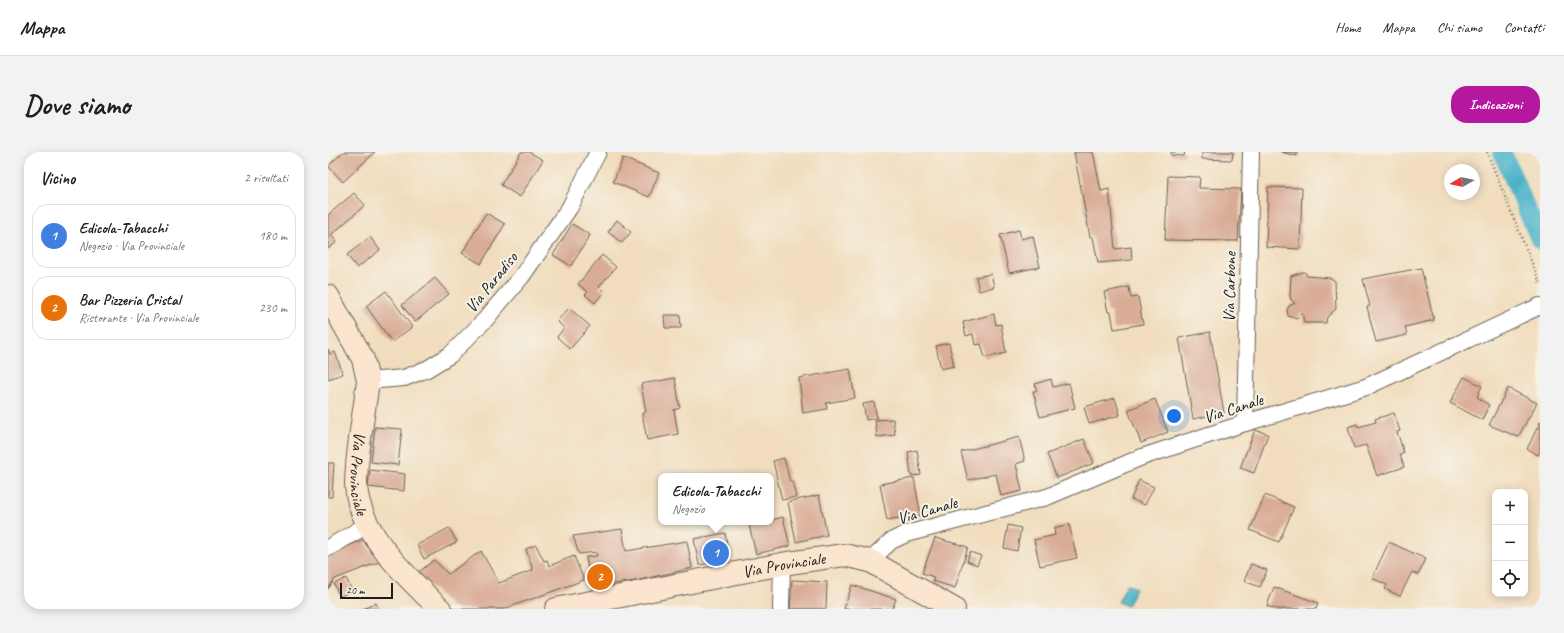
<!DOCTYPE html>
<html lang="it">
<meta charset="utf-8">
<style>
body{margin:0;font-family:Caveat,sans-serif;background:#f2f2f2;color:#202124}
.controls{position:absolute;right:12px;bottom:12px;display:grid;overflow:hidden;border-radius:8px;box-shadow:0 2px 10px #0003}
.controls button{width:36px;height:36px;display:grid;place-items:center;padding:0;border:0;border-bottom:1px solid #e0e0e0;background:#fff;color:#202124;font:20px sans-serif}
.compass{position:absolute;left:1116px;top:12px;width:36px;height:36px;border-radius:50%;background:#fff;box-shadow:0 2px 10px #0003;rotate:261deg}
.scale{position:absolute;left:12px;bottom:10px;width:53px;box-sizing:border-box;padding-left:4px;border:2px solid #1c1c1c;border-top:0;font-size:11px;line-height:14px;white-space:nowrap;color:#1c1c1c;-webkit-text-stroke:3px #f7f3e8;paint-order:stroke}
.you{position:absolute;left:846px;top:264px;width:14px;height:14px;margin:-10px;border:3px solid #fff;border-radius:50%;background:#1a73e8;box-shadow:0 0 0 6px #1a73e833}
.badge{display:grid;place-items:center;width:26px;height:26px;border-radius:50%;background:#b5179e;color:#fff;font-size:13px;font-weight:700}
.pin{position:absolute;translate:-50% -50%;border:2px solid #fff;box-shadow:0 1px 4px #0006}
.popup{position:absolute;left:330px;top:321px;width:116px;height:52px;box-sizing:border-box;display:grid;place-content:center;border-radius:8px;background:#fff;filter:drop-shadow(0 1px 3px #0005);font-size:13px;white-space:nowrap;color:#757577}
.popup b{font-size:15px;color:#202124}
.popup::after{content:'';position:absolute;left:50%;top:100%;margin-left:-8px;border:8px solid transparent;border-top-color:#fff}
.list{margin:0;padding:0;list-style:none}
h2{display:flex;justify-content:space-between;align-items:center;height:52px;margin:0;padding:0 16px;font-size:17px}
h2 small{font-size:13px;font-weight:400;color:#757577}
.list li{display:grid;grid-template-columns:26px 1fr auto;gap:12px;align-items:center;box-sizing:border-box;height:64px;margin:0 8px 8px;padding:0 8px;border:1px solid #e0e0e0;border-radius:16px}
.list b{display:block;font-size:15px;white-space:nowrap}
.list p{margin:0;font-size:13px;white-space:nowrap;color:#757577}
.list em{font-size:13px;font-style:normal;color:#757577}
.icon{flex:none;width:22px;height:22px;fill:none;stroke:currentColor;stroke-width:2;stroke-linecap:round;stroke-linejoin:round}
.map{position:relative;flex:none;width:1212px;height:457px;overflow:hidden;border-radius:16px}
header{display:flex;align-items:center;gap:24px;box-sizing:border-box;height:56px;padding:0 20px;background:#fff;border-bottom:1px solid #e0e0e0}
header strong{font-size:19px}
nav{display:flex;gap:22px;margin-inline-start:auto;font-size:14px}
.intro{display:flex;align-items:center;justify-content:space-between;box-sizing:border-box;height:96px;padding:0 24px}
h1{margin:0;font-size:28px}
.button{padding:10px 18px;border-radius:16px;background:#b5179e;color:#fff;font-size:14px;font-weight:700}
main{display:flex;gap:24px;padding:0 24px}
aside{flex:1;background:#fff;border-radius:16px;box-shadow:0 2px 10px #0003}
.map>svg:first-child{display:block}
.water{fill:#4bb3c9;stroke:#346872}
.lines{fill:none;stroke-linecap:round;stroke-linejoin:round}
.canal{stroke:#4bb3c9;stroke-width:19}
.building{fill:#d9ac96}
.street-casing{stroke:#676054;stroke-width:18}
.secondary-casing{stroke:#676054;stroke-width:24}
.path{stroke:#676054;stroke-width:2.5;stroke-dasharray:1 3;stroke-linecap:butt}
.street{stroke:#fff;stroke-width:16}
.secondary{stroke:#fbe5cf;stroke-width:22}
.labels{text-anchor:middle;stroke-width:4;stroke-linejoin:round;paint-order:stroke}
.street-label{font-size:17px;fill:#1c1c1c;stroke:#f7f3e8}
</style>
<header>
<strong>Mappa</strong>
<nav><a>Home</a><a>Mappa</a><a>Chi siamo</a><a>Contatti</a></nav>
</header>
<div class="intro"><h1>Dove siamo</h1><a class="button">Indicazioni</a></div>
<main>
<aside>
<h2>Vicino<small>2 risultati</small></h2>
<ul class="list">
<li><span class="badge" style="background:#3f7fe0">1</span><div><b>Edicola-Tabacchi</b><p>Negozio · Via Provinciale</p></div><em>180 m</em></li>
<li><span class="badge" style="background:#e8710a">2</span><div><b>Bar Pizzeria Cristal</b><p>Ristorante · Via Provinciale</p></div><em>230 m</em></li>
</ul>
</aside>
<div class="map">
<svg width="1212" height="457" viewBox="0 0 1212 457">
<rect width="100%" height="100%" fill="#f7f3e8"/>
<filter id="ink" filterUnits="userSpaceOnUse"><feTurbulence type="fractalNoise" baseFrequency=".025" numOctaves="2"/><feDisplacementMap in="SourceGraphic" scale="8" xChannelSelector="R" yChannelSelector="G"/><feConvolveMatrix kernelMatrix="1 2 1 2 8 2 1 2 1" color-interpolation-filters="sRGB"/></filter>
<filter id="wash" filterUnits="userSpaceOnUse"><feTurbulence type="fractalNoise" baseFrequency=".012" numOctaves="4" result="noise"/><feDisplacementMap in="SourceGraphic" scale="16" xChannelSelector="R" yChannelSelector="G"/><feGaussianBlur stdDeviation="0.9" result="paint"/><feColorMatrix in="noise" values="0 0 0 0 0 0 0 0 0 0 0 0 0 0 0 0 0 1.4 0 .05"/><feComposite in="paint" operator="in"/></filter>
<g filter="url(#wash)">
<rect width="100%" height="100%" fill="#f1ddbd"/>
<path class="water" d="M799,432L808,436L799,454L790,450Z"/>
<g class="lines">
<path class="canal" d="M1174,0L1212,88"/>
</g>
<g id="blocks">
<g class="building">
<path d="M15,0H47L15,30L0,14Z"/>
<path d="M193,0H201L215,8L192,45L173,33Z"/>
<path d="M746,0H765L773,39L781,37L787,97L803,95L804,108L770,111L765,85H762Z"/>
<path d="M843,0H857L856,4L843,3Z"/>
<path d="M874,0H905L904,8L874,7Z"/>
<path d="M953,0H969V4Z"/>
<path d="M295,6L331,21L321,45L285,30Z"/>
<path d="M840,24L872,25L871,36L913,37L910,89L837,88Z"/>
<path d="M940,35L974,36L972,97L938,95Z"/>
<path d="M26,41L37,53L3,83L9,90L0,97V63Z"/>
<path d="M158,61L177,72L153,112L134,101Z"/>
<path d="M289,68L303,80L294,91L280,80Z"/>
<path d="M244,72L262,83L243,114L225,103Z"/>
<path d="M691,78L693,87L705,84L712,115L681,121L672,83Z"/>
<path d="M42,85L52,98L29,116L19,103Z"/>
<path d="M274,103L288,115L271,135L276,140L267,151L257,143L260,140L250,132Z"/>
<path d="M1093,116L1106,168L1077,175L1079,183L1048,190L1039,155L1042,154L1035,127Z"/>
<path d="M975,120H977L979,124L1002,126L1007,129L1008,157L999,165L998,171H976L974,160L969,167L960,164L959,158L961,154L967,151L963,148L962,144L963,124Z"/>
<path d="M663,122L666,135L651,139L648,125Z"/>
<path d="M107,126L121,142L87,170L74,153Z"/>
<path d="M801,135L803,146L810,145L815,172L786,177L783,160H780L776,140Z"/>
<path d="M58,139L84,175L64,190L38,154Z"/>
<path d="M241,156L262,174L242,197L229,185L236,176L229,169Z"/>
<path d="M666,162L668,173L673,172L678,201L657,206L653,192L647,193L645,182L638,184L635,170Z"/>
<path d="M336,163H352L353,176H337Z"/>
<path d="M882,180L896,261L865,267L851,186Z"/>
<path d="M621,191L626,214L613,217L608,194Z"/>
<path d="M0,197L2,202L7,200L15,222L0,227Z"/>
<path d="M522,217L527,246L498,251L499,257L475,261L471,226Z"/>
<path d="M1136,225L1154,234L1149,245L1161,253L1154,268L1122,251Z"/>
<path d="M347,226L352,256L346,258L350,282L319,288L314,261L318,260L313,232Z"/>
<path d="M723,227L725,235L741,231L747,256L712,265L705,239H709L707,232Z"/>
<path d="M1180,236L1209,251L1190,285L1161,273Z"/>
<path d="M787,246L792,263L761,272L756,255Z"/>
<path d="M827,247L840,280L813,291L800,258Z"/>
<path d="M546,250L549,266L538,268L535,252Z"/>
<path d="M1066,261L1072,279L1069,280L1076,301L1072,303L1076,315L1049,324L1038,293L1026,296L1020,275L1029,272L1030,275L1048,270L1047,267Z"/>
<path d="M565,267L567,283L549,285L547,268Z"/>
<path d="M1212,270V300L1210,303L1199,297Z"/>
<path d="M47,275L74,277L70,313L43,310Z"/>
<path d="M927,278L940,282L926,321L912,316Z"/>
<path d="M691,285L697,309L688,312L694,339L673,344L668,322L640,328L633,300Z"/>
<path d="M756,287L766,311L729,326L719,302Z"/>
<path d="M589,298L593,323L583,324L580,300Z"/>
<path d="M456,306L462,330L464,329L468,345L454,348L445,309Z"/>
<path d="M0,311H6L4,345H0Z"/>
<path d="M42,318L77,322L76,339L40,335Z"/>
<path d="M586,326L593,364L577,367V365L559,368L552,332Z"/>
<path d="M811,328L826,335L817,353L803,347Z"/>
<path d="M491,343L499,383L468,390L460,350Z"/>
<path d="M937,343L966,355L951,390L922,378Z"/>
<path d="M455,365L462,394L428,402L421,373L443,370V368Z"/>
<path d="M383,370H394L395,371L384,375Z"/>
<path d="M741,372L749,406L712,414L706,388L727,383L726,376Z"/>
<path d="M680,373L693,376L689,399L676,396Z"/>
<path d="M121,376L129,390L96,407L89,393Z"/>
<path d="M294,377L298,399L359,389L364,416L307,429L263,435L258,405L269,404L268,400L251,402L245,384Z"/>
<path d="M397,381L402,408L371,413L366,387Z"/>
<path d="M607,386L640,395L627,436L605,429L606,425L594,421Z"/>
<path d="M35,388L51,410L7,427L0,437V402Z"/>
<path d="M1061,390L1098,407L1090,423L1084,420L1072,444L1057,437L1059,433L1044,426Z"/>
<path d="M208,393L216,409L219,408L221,414L246,404L256,428L176,457H126L106,437L86,424L106,408L120,422L153,399L171,431L205,418L198,397Z"/>
<path d="M642,400L653,404L649,413L639,409Z"/>
<path d="M923,412L939,418L932,435L916,429Z"/>
<path d="M18,426L24,439L12,444L6,432Z"/>
<path d="M464,428L499,430L498,457H462Z"/>
<path d="M524,433L568,447L564,457H516Z"/>
<path d="M946,435L990,451L988,457H948L939,454Z"/>
<path d="M1211,449L1212,457H1207Z"/>
<path d="M48,451L51,457H35Z"/>
</g>
</g>
</g>
<g filter="url(#ink)">
<use href="#blocks" fill-opacity="0" stroke="#676054" stroke-width="1"/>
<g class="lines">
<g class="street-casing">
<g id="street">
<path d="M40,229L76,226L99,217L122,203L157,168L194,124L242,55L270,0"/>
<path d="M917,271L923,0"/>
<path d="M0,396L39,373"/>
<path d="M542,409L563,389L578,382L719,345L814,305L917,271L1038,235L1212,154"/>
<path d="M453,457L454,412"/>
</g>
</g>
<g class="secondary-casing">
<g id="secondary">
<path id="s1" d="M0,144L35,207L40,229C36,262 29,296 28,330C28,379 79,425 112,457"/>
<path id="s2" d="M228,457L454,412L516,403L542,409L626,457"/>
</g>
</g>
<path class="path" d="M1159,0L1212,131"/>
<use href="#street" class="street"/>
<use href="#secondary" class="secondary"/>
</g>
</g>
<g class="labels">
<g class="street-label">
<text transform="translate(163 130) rotate(-51)" y="6">Via Paradiso</text>
<text transform="translate(901 135) rotate(-89)" y="6">Via Carbone</text>
<text transform="translate(905 256) rotate(-18)" y="6">Via Canale</text>
<text dy="6" stroke="none"><textPath href="#s1" startOffset="188">Via Provinciale</textPath></text>
<text transform="translate(599 358) rotate(-16)" y="6">Via Canale</text>
<text dy="6" stroke="none"><textPath href="#s2" startOffset="232">Via Provinciale</textPath></text>
</g>
</g>
</svg>
<div class="controls">
<button>+</button>
<button>−</button>
<button><svg class="icon" aria-label="locate" viewBox="0 0 24 24"><circle cx="12" cy="12" r="6"/><path d="M12 2v4M12 18v4M2 12h4M18 12h4"/></svg></button>
</div>
<svg class="compass" viewBox="-18 -18 36 36"><path d="M0-13l5 13h-10z" fill="#e53935"/><path d="M0 13l5-13h-10z" fill="#757577"/></svg>
<div class="scale">20 m</div>
<div class="you"></div>
<div class="pin badge" style="left:388px;top:401px;background:#3f7fe0">1</div>
<div class="popup"><b>Edicola-Tabacchi</b>Negozio</div>
<div class="pin badge" style="left:272px;top:425px;background:#e8710a">2</div>
</div>
</main>
